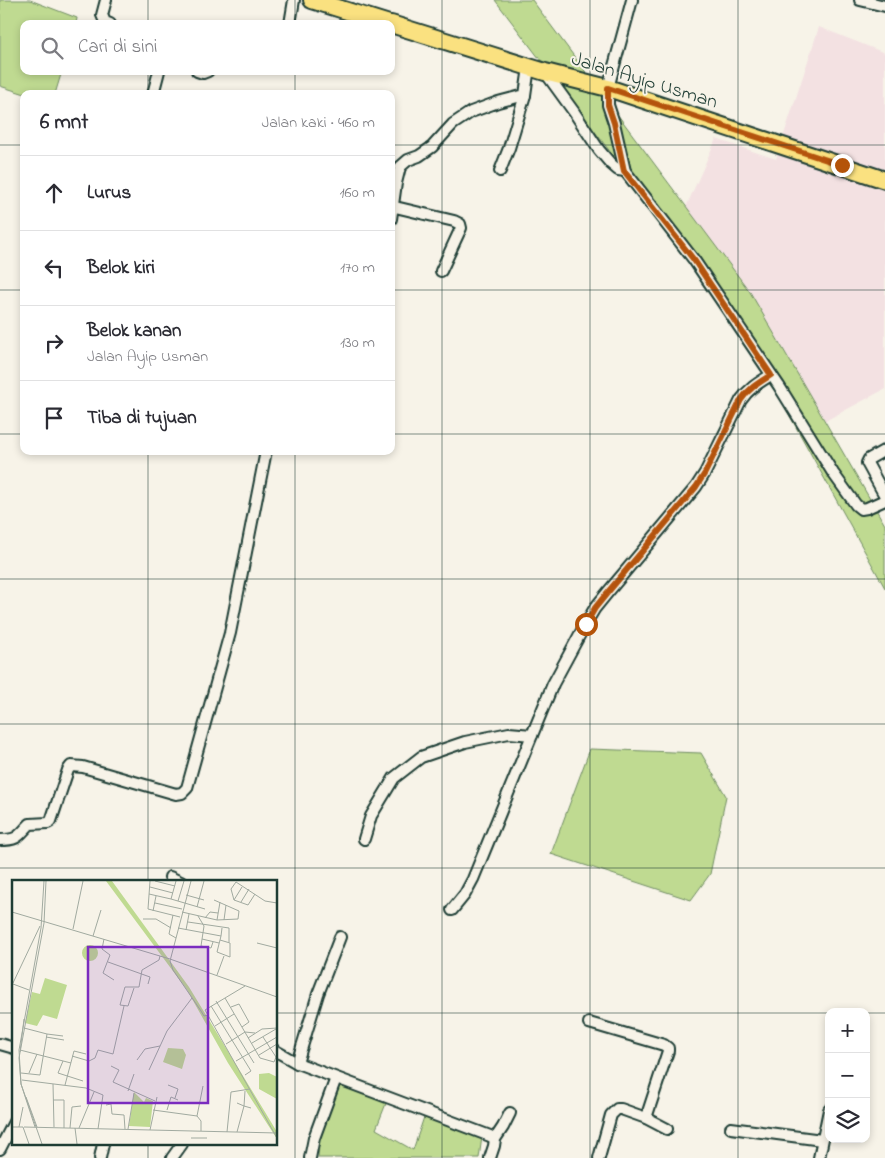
<!DOCTYPE html>
<html lang="id">
<meta charset="utf-8">
<style>
body{margin:0;font-family:"Indie Flower",sans-serif;background:#f2f2f3;color:#2b2b33}
.controls{position:absolute;right:15px;bottom:15px;display:grid;overflow:hidden;border-radius:10px;box-shadow:0 2px 8px #0003}
.controls button{width:45px;height:45px;display:grid;place-items:center;padding:0;border:0;border-bottom:1px solid #e1e1e2;background:#fff;color:#2b2b33;font:25px sans-serif}
.stop{position:absolute;width:15px;height:15px;margin:-11px;border:4px solid #b45309;border-radius:50%;background:#fff}
.stop.end{background:#b45309;border-color:#fff;box-shadow:0 1px 5px #0008}
.list{margin:0;padding:0;list-style:none}
h2{display:flex;justify-content:space-between;align-items:center;height:65px;margin:0;padding:0 20px;font-size:21px}
h2 small{font-size:16px;font-weight:400;color:#7c7c81}
.list li{display:grid;grid-template-columns:32px 1fr auto;gap:15px;align-items:center;box-sizing:border-box;height:75px;padding:0 20px;border-top:1px solid #e1e1e2}
.list b{display:block;font-size:19px;white-space:nowrap}
.list p{margin:0;font-size:16px;white-space:nowrap;color:#7c7c81}
.list em{font-size:16px;font-style:normal;color:#7c7c81}
.icon{flex:none;width:28px;height:28px;fill:none;stroke:currentColor;stroke-width:2;stroke-linecap:round;stroke-linejoin:round}
.map{position:relative;flex:none;width:885px;height:1158px;overflow:hidden}
.search{position:absolute;background:#fff;box-shadow:0 2px 8px #0003;left:20px;top:20px;width:375px;height:55px;display:flex;align-items:center;gap:12px;box-sizing:border-box;padding:0 18px;border-radius:10px;color:#7c7c81;font-size:19px}
.panel{position:absolute;background:#fff;box-shadow:0 2px 8px #0003;left:20px;top:90px;width:375px;height:365px;border-radius:10px}
.map>svg:first-child{display:block}
.built{fill:#f3e1e2}
.green{fill:#bfda91;stroke:#6f8c62}
.lines{fill:none;stroke-linecap:round;stroke-linejoin:round}
.minor-casing{stroke:#1f3d34;stroke-width:14}
.primary-casing{stroke:#1f3d34;stroke-width:20}
.minor{stroke:#f7f3e8;stroke-width:10}
.primary{stroke:#fae180;stroke-width:16}
.route{stroke:#b45309;stroke-width:6}
.grid{fill:none;stroke:#1f3d34;stroke-width:1;stroke-opacity:0.55}
.labels{text-anchor:middle;stroke-width:4;stroke-linejoin:round;paint-order:stroke}
.street-label{font-size:20px;fill:#1f3d34;stroke:#f7f3e8}
.inset-road{fill:none;stroke:#a1aaa0;stroke-width:1}
.view{fill:#7b2cbf;fill-opacity:0.15;stroke:#7b2cbf;stroke-width:2.5}
.inset-edge{fill:none;stroke:#1f3d34;stroke-width:2.5}
</style>
<div class="map">
<svg width="885" height="1158" viewBox="0 0 885 1158">
<rect width="100%" height="100%" fill="#f7f3e8"/>
<filter id="ink" filterUnits="userSpaceOnUse"><feTurbulence type="fractalNoise" baseFrequency=".02" numOctaves="2"/><feDisplacementMap in="SourceGraphic" scale="10" xChannelSelector="R" yChannelSelector="G"/><feConvolveMatrix kernelMatrix="1 2 1 2 8 2 1 2 1" color-interpolation-filters="sRGB"/></filter>
<g filter="url(#ink)">
<path class="built" d="M819,27L885,53V389L825,421L750,292L686,207L716,139L776,159Z"/>
<g class="green">
<path d="M0,0H30L77,18L76,24H24V71H62L55,94H25L0,86Z"/>
<path d="M495,0H532L750,292L885,525V588L734,315Z"/>
<path d="M590,749L701,753L726,796L710,874L691,900L551,854Z"/>
<path d="M338,1075L387,1101L376,1129L413,1150L425,1114L482,1137L479,1158H318L321,1122Z"/>
</g>
<g class="lines">
<g class="minor-casing">
<g id="minor">
<path d="M106,0L102,15L105,22L110,24"/>
<path d="M632,0L608,88V105L614,123L625,171L694,260L779,386L833,473L856,505L861,509L867,508L885,500"/>
<path d="M860,0L885,6"/>
<path d="M290,24L294,0"/>
<path d="M197,71L203,73L208,71"/>
<path d="M545,72L574,112L599,150L611,164L618,170L625,171"/>
<path d="M153,94L159,71"/>
<path d="M500,171L509,148L525,95"/>
<path d="M391,206L454,221L460,224L461,228L441,271"/>
<path d="M391,219L396,183L400,167L408,160L419,156L432,147L453,124L471,112L498,102L525,95L529,67"/>
<path d="M885,450L869,459L867,463L885,496"/>
<path d="M364,839L371,816L394,778L421,757L465,742L509,733L532,735"/>
<path d="M0,840C19,840 18,836 30,824L48,823L51,821L68,770L71,766L83,767L176,794L182,793L187,788L230,633L266,451"/>
<path d="M170,877L181,882"/>
<path d="M452,910L465,894L473,879L553,684L586,623L595,608L608,592L696,487L705,473L741,400C749,388 760,382 771,375"/>
<path d="M589,1023L664,1045L668,1048V1051L646,1118"/>
<path d="M0,1044L14,1048"/>
<path d="M276,1051L297,1063L490,1136L495,1139"/>
<path d="M297,1063L318,994L340,937"/>
<path d="M731,1128L822,1140"/>
<path d="M0,1149L14,1122"/>
<path d="M100,1158L103,1144"/>
<path d="M172,1158L182,1144"/>
<path d="M310,1158L314,1138L336,1078"/>
<path d="M490,1158L494,1146L495,1139L503,1127L510,1113"/>
<path d="M599,1158L611,1115L617,1109H621L646,1118L667,1129"/>
<path d="M819,1158L829,1110"/>
</g>
</g>
<g class="primary-casing">
<g id="primary">
<path d="M312,0L389,24"/>
<path d="M391,24L545,72L608,88L885,180"/>
</g>
</g>
<use href="#minor" class="minor"/>
<use href="#primary" class="primary"/>
</g>
</g>
<g class="lines" filter="url(#ink)">
<path class="route" d="M586,624L595,608L608,592L696,487L705,473L741,400C749,388 760,382 771,375L694,260L624,171L614,123L608,105V88L842,165"/>
</g>
<path class="grid" d="M148,0V24M295,0V24M442,0V1158M590,0V1158M738,0V1158M148,71V94M295,71V94M0,145H24M391,145H885M0,290H24M391,290H885M0,434H24M391,434H885M148,451V882M295,451V1158M0,579H885M0,724H885M0,868H885M0,1013H14M276,1013H829M866,1013H885M148,1144V1158"/>
<g class="labels">
<g class="street-label">
<text transform="translate(645 79) rotate(17)" y="7">Jalan Ayip Usman</text>
</g>
</g>
<g transform="translate(12 880)">
<rect width="265" height="265" fill="#f7f3e8"/>
<path d="M94,1H100L177,107L253,232L265,252V259L216,183L175,110ZM70 73a8 8 0 1 1 16 0a8 8 0 1 1-16 0ZM33,98L55,105L45,139L31,135L25,146L13,143L20,112L28,114ZM156,168L171,169L174,175L170,189L151,182ZM257,193L265,197V219L247,209V194ZM122,212L132,222L134,218L141,221L138,247L117,246Z" fill="#bfda91"/>
<path class="inset-road" d="M138,1L136,29L168,37M143,1L163,6M164,1L159,19L193,29M179,1L158,81L161,90L189,131L192,136L196,135M138,7L161,13M137,14L159,19M174,15L192,20M222,20L219,9L224,2L253,21L265,23M222,20L236,25L243,14M222,20L230,7M166,21L172,1M229,22L237,9M143,23L170,29M185,27L192,1M141,31L144,16M0,32L158,79L265,117M170,32L205,40L226,39L227,31L202,20M161,35L157,54L164,58M186,36L192,46L189,66L199,68L201,62M193,38L198,32L206,33M131,39H144L159,48M205,40L208,22M212,40L214,25M176,42L217,48V62M166,48L209,56L210,48M61,49L71,1M174,50L177,34M81,56L89,30M92,59L90,69L98,75L91,93L102,100M190,59L207,63M208,60L218,63V77L205,72L209,56M245,63L265,68M96,82L138,97L136,104M205,95L212,76M1,103L28,46M1,104L17,110M233,106L193,130L265,258M122,108L116,126L108,125L113,107H127L130,90L147,80L148,76M213,118L248,178L262,182L264,177L251,157M204,121L242,183M199,126L239,191L233,195M219,127L227,124L237,142L230,147M203,146L222,134M35,154L51,156M34,157L52,160M236,158L250,149L265,148M240,163L264,149M214,164L233,152L243,153M8,170L59,183M8,172L12,139M247,175L265,164M60,176L77,181L83,178L86,170L101,174L112,126M125,180L133,169L148,166M51,181L46,193L71,201M224,181L265,157M99,186L107,190L101,202L143,221M137,190L155,151L180,118M9,193L28,195L35,154L12,148M17,193L25,174M10,200L74,208L91,215L86,249M41,204L42,247M53,205L62,171L74,174M156,205L166,209L163,218M116,211L122,194M233,211L232,226L239,228M14,217L25,247M41,220H52V248M225,223L232,226L225,252M94,225L99,224L100,234L112,235L113,249M141,230L185,236M155,230L159,217L166,220M0,247H11L17,264M7,247L11,227M12,247L265,253M23,247L9,204L7,170L29,48L32,1M58,248L60,227L69,226M63,248L65,264M67,248L82,212M116,249L122,213M138,250L145,217M189,251V241L185,236L191,206M215,252L219,212L238,209M179,258H195M30,264L9,204L7,178L32,43L34,1"/>
<path class="view" d="M76,67H196V223H76Z"/>
<rect width="265" height="265" class="inset-edge"/>
</g>
</svg>
<div class="controls">
<button>+</button>
<button>−</button>
<button><svg class="icon" aria-label="layers" viewBox="0 0 24 24"><path d="M12 4l9 5-9 5-9-5zM3 14l9 5 9-5"/></svg></button>
</div>
<div class="stop" style="left:586px;top:624px"></div>
<div class="stop end" style="left:842px;top:165px"></div>
<div class="search"><svg class="icon" aria-label="search" viewBox="0 0 24 24"><circle cx="10" cy="10" r="6"/><path d="M15 15l6 6"/></svg>Cari di sini</div>
<section class="panel">
<h2>6 mnt<small>Jalan kaki · 460 m</small></h2>
<ul class="list">
<li><svg class="icon" aria-label="ahead" viewBox="0 0 24 24"><path d="M12 20V5M6 11l6-6 6 6"/></svg><div><b>Lurus</b></div><em>160 m</em></li>
<li><svg class="icon" aria-label="left" viewBox="0 0 24 24"><path d="M17 20v-9H6M10 6l-5 5 5 5"/></svg><div><b>Belok kiri</b></div><em>170 m</em></li>
<li><svg class="icon" aria-label="right" viewBox="0 0 24 24"><path d="M7 20v-9h11M14 6l5 5-5 5"/></svg><div><b>Belok kanan</b><p>Jalan Ayip Usman</p></div><em>130 m</em></li>
<li><svg class="icon" aria-label="arrive" viewBox="0 0 24 24"><path d="M6 21V4h12l-3 4 3 4H6"/></svg><div><b>Tiba di tujuan</b></div></li>
</ul>
</section>
</div>
